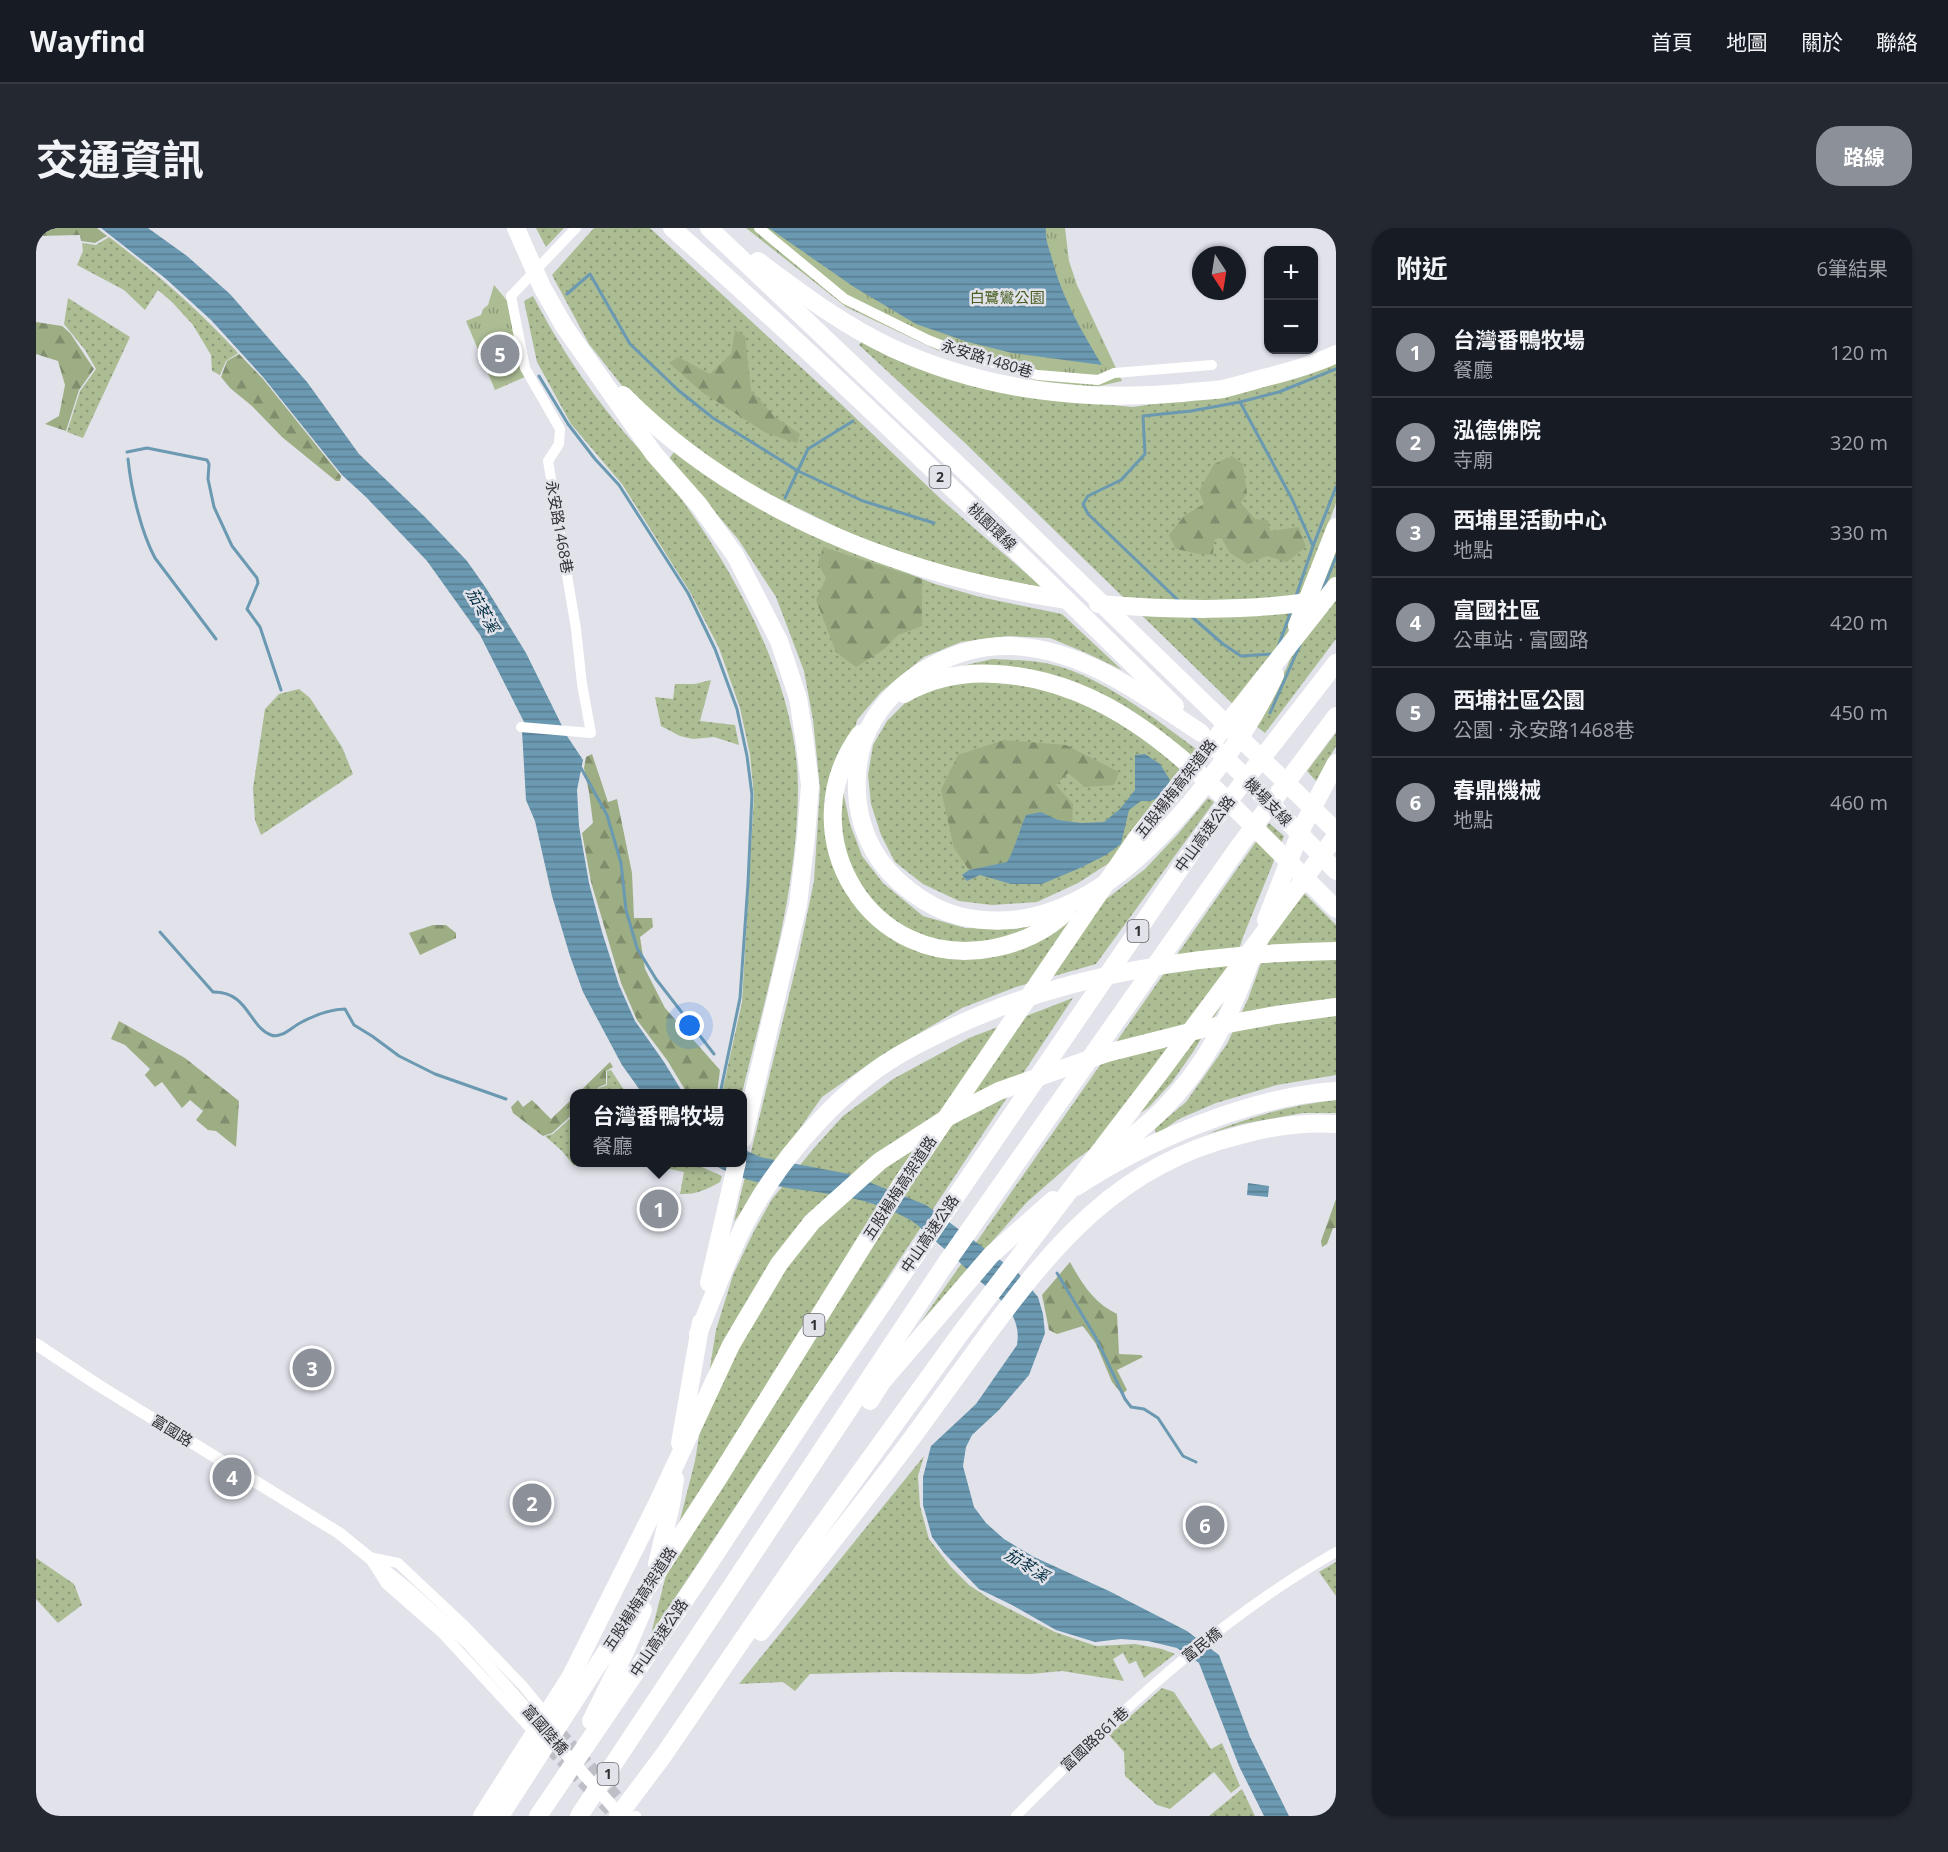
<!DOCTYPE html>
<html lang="zh-TW">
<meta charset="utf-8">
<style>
body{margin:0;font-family:"Open Sans","Noto Sans TC",sans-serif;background:#242831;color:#f1f3f6}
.controls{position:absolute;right:18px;top:18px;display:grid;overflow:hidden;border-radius:12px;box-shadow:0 2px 4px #0004}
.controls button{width:54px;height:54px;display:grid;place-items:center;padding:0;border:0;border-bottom:2px solid #363941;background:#171b24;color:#f1f3f6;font:30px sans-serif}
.compass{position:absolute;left:1156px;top:18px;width:54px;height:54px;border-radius:50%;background:#171b24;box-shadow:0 2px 4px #0004;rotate:168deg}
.you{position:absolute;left:654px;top:798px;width:21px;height:21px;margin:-15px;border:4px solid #fff;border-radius:50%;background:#1a73e8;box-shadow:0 0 0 9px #1a73e833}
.badge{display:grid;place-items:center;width:39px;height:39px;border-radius:50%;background:#8c9099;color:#fff;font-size:20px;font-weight:700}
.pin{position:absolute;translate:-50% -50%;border:3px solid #fff;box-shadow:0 2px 6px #0006}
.popup{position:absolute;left:534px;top:861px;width:177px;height:78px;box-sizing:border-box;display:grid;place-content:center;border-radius:12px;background:#171b24;filter:drop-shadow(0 2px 4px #0005);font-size:20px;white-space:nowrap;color:#9ea1a6}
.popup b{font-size:22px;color:#f1f3f6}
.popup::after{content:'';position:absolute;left:50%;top:100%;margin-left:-12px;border:12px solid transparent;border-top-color:#171b24}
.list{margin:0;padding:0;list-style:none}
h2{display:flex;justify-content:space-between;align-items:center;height:78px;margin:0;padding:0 24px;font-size:26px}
h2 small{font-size:20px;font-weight:400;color:#9ea1a6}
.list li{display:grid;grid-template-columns:39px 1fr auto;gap:18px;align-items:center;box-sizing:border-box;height:90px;padding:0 24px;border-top:2px solid #363941}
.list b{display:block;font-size:22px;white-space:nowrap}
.list p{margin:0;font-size:20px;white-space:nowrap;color:#9ea1a6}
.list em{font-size:20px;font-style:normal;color:#9ea1a6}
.map{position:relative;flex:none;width:1300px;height:1588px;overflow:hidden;border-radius:24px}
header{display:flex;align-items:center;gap:36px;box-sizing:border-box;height:84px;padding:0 30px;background:#171b24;border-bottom:2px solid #363941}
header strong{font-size:28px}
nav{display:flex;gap:33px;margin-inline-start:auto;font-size:21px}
.intro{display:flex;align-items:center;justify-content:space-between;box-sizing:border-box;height:144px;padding:0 36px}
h1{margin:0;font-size:42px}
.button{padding:15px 27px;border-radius:24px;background:#8c9099;color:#fff;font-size:21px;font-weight:700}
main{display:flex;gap:36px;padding:0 36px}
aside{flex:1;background:#171b24;border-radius:24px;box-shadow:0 2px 4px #0004}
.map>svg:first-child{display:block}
.grass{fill:url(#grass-dots)}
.forest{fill:url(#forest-firs)}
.park{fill:url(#park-tufts)}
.water{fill:url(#water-rules)}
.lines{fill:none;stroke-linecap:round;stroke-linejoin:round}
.stream{stroke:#6a99b1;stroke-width:3}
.minor-tunnel{stroke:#bebfc6;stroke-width:10;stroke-dasharray:10 5;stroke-linecap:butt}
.minor{stroke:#fff;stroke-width:10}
.tertiary{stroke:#fff;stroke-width:12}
.motorway{stroke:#fff;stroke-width:18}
.labels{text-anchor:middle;stroke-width:5;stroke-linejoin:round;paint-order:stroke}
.shield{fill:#e1e2ea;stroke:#66666b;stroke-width:1.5}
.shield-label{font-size:14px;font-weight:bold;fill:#313134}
.park-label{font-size:15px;fill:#475d1f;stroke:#e1e2ea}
.street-label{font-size:15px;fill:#313134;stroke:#e1e2ea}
.water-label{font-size:16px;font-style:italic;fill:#053143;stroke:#e1e2ea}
</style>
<header>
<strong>Wayfind</strong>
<nav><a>首頁</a><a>地圖</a><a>關於</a><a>聯絡</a></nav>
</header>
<div class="intro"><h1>交通資訊</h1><a class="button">路線</a></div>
<main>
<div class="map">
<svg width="1300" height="1588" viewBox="0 0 1300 1588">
<defs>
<pattern id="grass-dots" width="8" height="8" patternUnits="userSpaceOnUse" patternTransform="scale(1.5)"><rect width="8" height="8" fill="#acbd94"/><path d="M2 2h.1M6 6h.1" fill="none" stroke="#8d9a7a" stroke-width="1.8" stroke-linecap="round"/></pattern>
<pattern id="forest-firs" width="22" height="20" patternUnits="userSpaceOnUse" patternTransform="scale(1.5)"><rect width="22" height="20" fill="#9dae84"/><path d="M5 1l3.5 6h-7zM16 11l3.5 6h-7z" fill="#818e6d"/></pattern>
<pattern id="park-tufts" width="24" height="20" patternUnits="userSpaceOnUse" patternTransform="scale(1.5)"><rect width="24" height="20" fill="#acbd94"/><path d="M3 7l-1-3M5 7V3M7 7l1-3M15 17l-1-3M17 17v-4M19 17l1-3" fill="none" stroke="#8d9a7a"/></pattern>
<pattern id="water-rules" width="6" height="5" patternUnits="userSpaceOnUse" patternTransform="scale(1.5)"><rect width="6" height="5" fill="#6a99b1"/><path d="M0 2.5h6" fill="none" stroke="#587d91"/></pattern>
</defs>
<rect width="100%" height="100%" fill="#e1e2ea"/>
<g class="grass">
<path d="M500,0H528L510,19Z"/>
<path d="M558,0H614L806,177L907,273L1007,360L916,341L823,310L721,260L657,221L591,164L553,116L516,47Z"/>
<path d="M73,9C120,45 162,81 202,125L190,133L184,147L176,143L175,127L157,97L136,74L122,62L109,82L88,62L41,37L47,23L46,15L60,17Z"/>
<path d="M497,68C521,114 549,157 582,197C602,221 625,243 644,269C702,349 763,461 762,563C761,666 730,766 706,865H686L706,774L718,568L714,527L704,480L683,420L654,364L586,256L535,196L501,134L488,73Z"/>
<path d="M32,70L94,109L47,210L31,204L44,163L60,141L49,122L28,96Z"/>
<path d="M826,113L998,170L1097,179L1202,163L1300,132V275L1247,418L1209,488L928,214L823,117Z"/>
<path d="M638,224L803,318L899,356L944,369L1026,386L1086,442L1048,424L1014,410L972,408L925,414L888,429L845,464L821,492L808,551V568L814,596L826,628L847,655L887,688L929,700L980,701L1039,685L1073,669L1109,641L1142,606L1172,570L1178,574L1060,736L980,759L926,780L843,829L786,869L698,994L762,730L778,653L784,560L777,492L768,443L740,369L702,311L633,231Z"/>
<path d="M1300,311V411L1229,505L1220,498L1251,439Z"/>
<path d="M956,431C978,432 1003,432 1025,439C1077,455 1129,499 1174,531L1112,610L1042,655L1001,674L956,677L923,673L887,656L859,634L845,607L835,576L832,547L837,517L851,493L869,475L909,442Z"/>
<path d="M675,452L664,493L699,497L703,517L678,509L657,511L644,508L625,498L619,469L637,471L639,456H659Z"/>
<path d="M263,461L274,470L306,519L317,546L225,607L219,592L217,560L229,481L243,466Z"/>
<path d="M1300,505V518L1280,553L1271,543Z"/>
<path d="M1233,595L1248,608L1207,709L1185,778L1157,824L1136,854L1113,879L1038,933L991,974L884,1095Z"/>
<path d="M1255,652L1300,697V847L1241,857L1180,875L1143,891L1120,907L1119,900L1150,874L1191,816L1212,771Z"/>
<path d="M1037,770L615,1406L659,1233L680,1102L697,1047L718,1003L736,971L779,919L807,888L857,851L933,810Z"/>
<path d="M575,842L590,865H560L563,860L571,857V843Z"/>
<path d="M1300,872V885H1267L1206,896L1171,906C1213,889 1255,877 1300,872Z"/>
<path d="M539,886V934L540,935L538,938L526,923L509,908L517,906Z"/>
<path d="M620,935H657L686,948L684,954C671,961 660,967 644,966L648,944L619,938Z"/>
<path d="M888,1228L882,1248L884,1278L893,1311L915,1339L933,1357L954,1371L1019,1404L1060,1418L1099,1416L1126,1421L1139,1426L1108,1450L1100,1433L1093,1436L1087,1425L1077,1431L1088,1453L1026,1443L995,1446L857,1444L774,1446L759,1463L747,1454L703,1456Z"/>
<path d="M0,1330L38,1356L46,1377L22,1395L0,1371Z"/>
<path d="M1300,1334V1368L1283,1344Z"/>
<path d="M1126,1460L1138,1464L1175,1521L1186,1515L1204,1558L1195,1565L1178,1544L1134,1581L1121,1577L1089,1548L1088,1524L1073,1507Z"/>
<path d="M1206,1561L1219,1588H1173Z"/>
</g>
<g class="forest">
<path d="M0,0H61L71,8L59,15L45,13L44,7L0,8Z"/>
<path d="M0,94L26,98L34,105L58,141L43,162L30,203L9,196L23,188L29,157L22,133L0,126Z"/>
<path d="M699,102L709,108L715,162L739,189L764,206L761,215L730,205L666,164L633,135L642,129L674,146L695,126Z"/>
<path d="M203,126L227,151L305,248L304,253H300L246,209L216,178L194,160L185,149L191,133Z"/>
<path d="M1196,228L1207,236L1211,265L1205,275L1219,291L1232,292L1234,303L1263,299L1270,319L1251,334L1231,328L1212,336L1194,325L1185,309L1178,312L1177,327L1163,326L1140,321L1133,307L1149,287L1168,276L1163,263L1178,236Z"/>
<path d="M787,319L886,351V398L862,407L847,422L820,439L800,424L780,372L790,350L782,336Z"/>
<path d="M968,512L1030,517L1083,544L1078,557L1049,559L1032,545L1020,557L1037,576L1036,594L1022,592L1005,584L983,603L978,624L971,634L933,642L918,620L905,562L922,527Z"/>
<path d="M556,526L572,574L581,571L596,645L598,690H616L617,699L604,709L609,741L629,780L684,842L681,865H651L631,832L601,792L585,755L555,654L546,605L557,595L553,564L548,540L550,529Z"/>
<path d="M397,697H410L420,705V710L384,727L373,705Z"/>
<path d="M83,793L149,830L203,873L200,919L180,903L172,902L160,892L167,883L154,872L146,880L126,854L119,859L109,847L114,841L89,817L75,811Z"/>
<path d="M574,834L577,839L570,843V856L563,859L558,865H542Z"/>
<path d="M539,868V884L516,905L507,908L477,885L475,879L482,872L487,879L496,872L515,891Z"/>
<path d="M1300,971V1000H1297L1291,1016L1286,1019L1285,1013Z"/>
<path d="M1034,1034C1046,1056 1058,1075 1081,1086L1083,1126L1105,1127L1107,1129L1081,1142L1091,1162L1086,1166L1076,1154L1060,1116L1047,1098L1021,1106L1013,1102L1006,1067Z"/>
</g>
<g class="park">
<path d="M710,0H1029L1033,33L1041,57L1086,153L1059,159L1003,153L905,124L810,79Z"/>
<path d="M458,57L473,75L489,149L459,162L430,93L445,87L447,81L452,77Z"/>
</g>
<g class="water">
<path d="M65,0H112L151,28L194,66L271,154L323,226L389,289L431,333L450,360L490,425L531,508L547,532L541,562L543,598L553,655L566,704L583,757L599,793L628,834L647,865H606L586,837L547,764L534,728L516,668L499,593L490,572L486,503L488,494L444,407L391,333L330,269L306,247L227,149L175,92L129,50Z"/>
<path d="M733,0H1010C1009,10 1012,18 1015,27C1025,68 1045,102 1066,137L976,125L932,114L880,96L818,59Z"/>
<path d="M1109,526L1124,536L1134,552L1129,566L1115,573H1105L1093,582L1085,616L1070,627L1044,640L1006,656H975L944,647L931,653L926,647L933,642L971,634C980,619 983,602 990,587L1005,584L1022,592L1045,595L1068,594L1084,581L1099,562V527Z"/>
<path d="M707,921L724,929L813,946L890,977L983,1046L1002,1069L1007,1086L1009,1105L993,1147L963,1182L936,1207L930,1219L927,1238L938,1279L950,1295L968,1311L998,1329L1073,1363L1151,1403L1183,1427L1214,1509L1253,1588H1228L1203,1538L1163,1435L1141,1420L1112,1413L1085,1411L1059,1414L1020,1402L976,1377L943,1361L908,1325L896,1309L887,1277V1249L895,1218L940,1176L981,1117C986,1087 965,1072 945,1054C929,1039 913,1025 897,1011C890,1005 883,998 876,993C866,987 854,982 843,978C788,957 725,967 675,935L707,934Z"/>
<path d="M1212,955L1233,958L1232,969L1211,967Z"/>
</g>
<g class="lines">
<g class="stream">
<path d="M531,66L554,46L594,116L642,162L677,190L762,243L827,273L898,295"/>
<path d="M503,148L532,196L559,231L583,257L652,365L679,421L701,481L711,528L716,567L712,655L704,770L684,866"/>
<path d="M1204,174L1243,164L1300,141"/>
<path d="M91,224L111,220L171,232L173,236L172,251L178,279L196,318L221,350L222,355L211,381L224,399L245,462"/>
<path d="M92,231C95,261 105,304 119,330L180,411"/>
<path d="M749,270L772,221L817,193"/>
<path d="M1287,361L1300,329"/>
<path d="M1260,368L1277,318"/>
<path d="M1144,374L1052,286L1047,276L1052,268L1085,252L1109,226L1107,188L1155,183L1204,174L1256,271L1277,318L1300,259"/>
<path d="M1156,389L1187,416L1205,428L1237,426"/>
<path d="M1242,419L1255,383"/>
<path d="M1234,485L1264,417"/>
<path d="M545,540L571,587L585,635L590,682L601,720L620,751L678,826"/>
<path d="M124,704L177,764C212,763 213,799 235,807C245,811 256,799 264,795C277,788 295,781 309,781L318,797L336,808L363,828L399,846L470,871"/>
<path d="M1021,1045L1059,1108L1089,1171L1095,1179L1108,1181L1122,1190L1147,1228L1160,1234"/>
</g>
<g class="minor-tunnel">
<path d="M525,1504L593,1581"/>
<path d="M514,1522L578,1588"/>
</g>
<g class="minor">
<path d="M723,0L809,71L892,112L932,128L1002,147L1062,152L1078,145L1176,137"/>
<path d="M485,499L555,505L546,456L540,401L512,233L523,216L524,201L489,140L475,68L540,0"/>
<path d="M502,1509L407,1406L350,1356L333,1329L362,1335L429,1398L487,1458L513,1490"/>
<path d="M599,1588H600"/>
<path d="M980,1588C1077,1490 1179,1393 1300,1324"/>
</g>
<path class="tertiary" d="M0,1116L62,1157L303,1305L372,1361L432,1415L585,1588"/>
<g class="motorway">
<path d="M480,0L506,59L528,98L618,226L663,277L699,327L743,413L762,470L768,508L774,557L770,609L762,677L707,911"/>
<path d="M636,0C809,153 974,316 1139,478"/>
<path d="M673,0L958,271L1300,603"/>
<path d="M722,33C765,65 808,98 856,120C947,162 1048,174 1146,165C1159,163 1173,163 1187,161C1200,158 1213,154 1227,150C1251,144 1277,137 1300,126"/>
<path d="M587,167C703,285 870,349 1031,372"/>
<path d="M1062,376C1135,382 1207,384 1279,373"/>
<path d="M1261,398L1300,299"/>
<path d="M868,466C896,450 929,444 960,446C1066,452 1142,523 1213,594C1242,623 1271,652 1300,681"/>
<path d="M1165,505C1107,467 1048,421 976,418C922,416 866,446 838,491C814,529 816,585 838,623C854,652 891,680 923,688C1026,713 1110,632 1168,558C1197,521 1219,490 1239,447"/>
<path d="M824,506C751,606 834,745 958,720C984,715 1011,703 1030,684"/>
<path d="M1183,523L1300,643"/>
<path d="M1230,692L1266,600L1300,535"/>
<path d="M1064,934C1084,917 1106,902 1125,883C1170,838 1194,789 1216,729"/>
<path d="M1040,959C1110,913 1216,868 1300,863"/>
<path d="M673,1055L701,934"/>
<path d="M662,1106C683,1054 702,1000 734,954C760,916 796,876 832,848C856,829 884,815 911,802C1031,744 1168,725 1300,723"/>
<path d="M834,1173L846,1154L955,1027L1017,972"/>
<path d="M644,1215L665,1094"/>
<path d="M621,1336L635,1277L639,1251"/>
<path d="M725,1404C775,1340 827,1276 876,1210C900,1177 924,1144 948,1111C1017,1017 1083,937 1201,908C1233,899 1267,894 1300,896"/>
<path d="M555,1493L589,1424L607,1382"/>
<path d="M446,1588L535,1448L620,1278L695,1117L743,1036L776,994L844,933L914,888L963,863L1071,825L1170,800L1240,787L1300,779"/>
<path d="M464,1588L683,1249L868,952L1100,611L1300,358"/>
<path d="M502,1588L663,1351L782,1170L1174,597L1300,435"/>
<path d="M543,1588L908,1038L1204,617L1300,488"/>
<path d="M582,1588L627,1528L765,1326L924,1106L1125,843L1300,608"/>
</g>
</g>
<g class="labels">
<g class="shield">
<rect x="893.5" y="238" width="21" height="22" rx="4.5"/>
<rect x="1091.5" y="692" width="21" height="22" rx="4.5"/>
<rect x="767.5" y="1086" width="21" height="22" rx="4.5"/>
<rect x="561.5" y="1535" width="21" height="22" rx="4.5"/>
</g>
<g class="shield-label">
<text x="904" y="254">2</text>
<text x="1102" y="708">1</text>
<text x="778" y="1102">1</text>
<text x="572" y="1551">1</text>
</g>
<g class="park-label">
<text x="971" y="75">白鷺鸞公園</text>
</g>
<g class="street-label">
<text transform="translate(951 131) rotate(17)" y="5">永安路1480巷</text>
<text transform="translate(523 299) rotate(80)" y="5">永安路1468巷</text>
<text transform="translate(956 299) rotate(44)" y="5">桃園環線</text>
<text transform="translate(1140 561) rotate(-52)" y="5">五股楊梅高架道路</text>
<text transform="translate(1232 574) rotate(46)" y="5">機場支線</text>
<text transform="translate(1169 606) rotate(-54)" y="5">中山高速公路</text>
<text transform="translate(864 960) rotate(-57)" y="5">五股楊梅高架道路</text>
<text transform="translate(894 1006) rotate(-56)" y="5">中山高速公路</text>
<text transform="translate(136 1203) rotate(32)" y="5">富國路</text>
<text transform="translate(604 1371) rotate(-57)" y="5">五股楊梅高架道路</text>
<text transform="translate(623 1410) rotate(-56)" y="5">中山高速公路</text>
<text transform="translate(1166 1417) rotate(-38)" y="5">富民橋</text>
<text transform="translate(509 1502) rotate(49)" y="5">富國陸橋</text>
<text transform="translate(1059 1511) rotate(-43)" y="5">富國路861巷</text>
</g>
<g class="water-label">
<text transform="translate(447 382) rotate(61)" y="6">茄苳溪</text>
<text transform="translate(991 1337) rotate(32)" y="6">茄苳溪</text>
</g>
</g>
</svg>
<div class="controls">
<button>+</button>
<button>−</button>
</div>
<svg class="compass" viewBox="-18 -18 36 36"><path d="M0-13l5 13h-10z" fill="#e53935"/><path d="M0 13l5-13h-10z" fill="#9ea1a6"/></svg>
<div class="you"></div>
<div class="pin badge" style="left:623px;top:981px">1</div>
<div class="popup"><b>台灣番鴨牧場</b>餐廳</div>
<div class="pin badge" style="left:496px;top:1275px">2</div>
<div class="pin badge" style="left:276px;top:1140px">3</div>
<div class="pin badge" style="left:196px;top:1249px">4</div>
<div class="pin badge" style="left:464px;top:126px">5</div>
<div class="pin badge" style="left:1169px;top:1297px">6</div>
</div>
<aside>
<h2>附近<small>6筆結果</small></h2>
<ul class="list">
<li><span class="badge">1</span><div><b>台灣番鴨牧場</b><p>餐廳</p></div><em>120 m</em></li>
<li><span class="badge">2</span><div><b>泓德佛院</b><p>寺廟</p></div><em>320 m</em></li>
<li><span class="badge">3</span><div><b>西埔里活動中心</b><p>地點</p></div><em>330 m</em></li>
<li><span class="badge">4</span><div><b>富國社區</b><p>公車站 · 富國路</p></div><em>420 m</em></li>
<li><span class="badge">5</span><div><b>西埔社區公園</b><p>公園 · 永安路1468巷</p></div><em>450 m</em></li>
<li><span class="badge">6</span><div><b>春鼎機械</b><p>地點</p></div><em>460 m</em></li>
</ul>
</aside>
</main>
